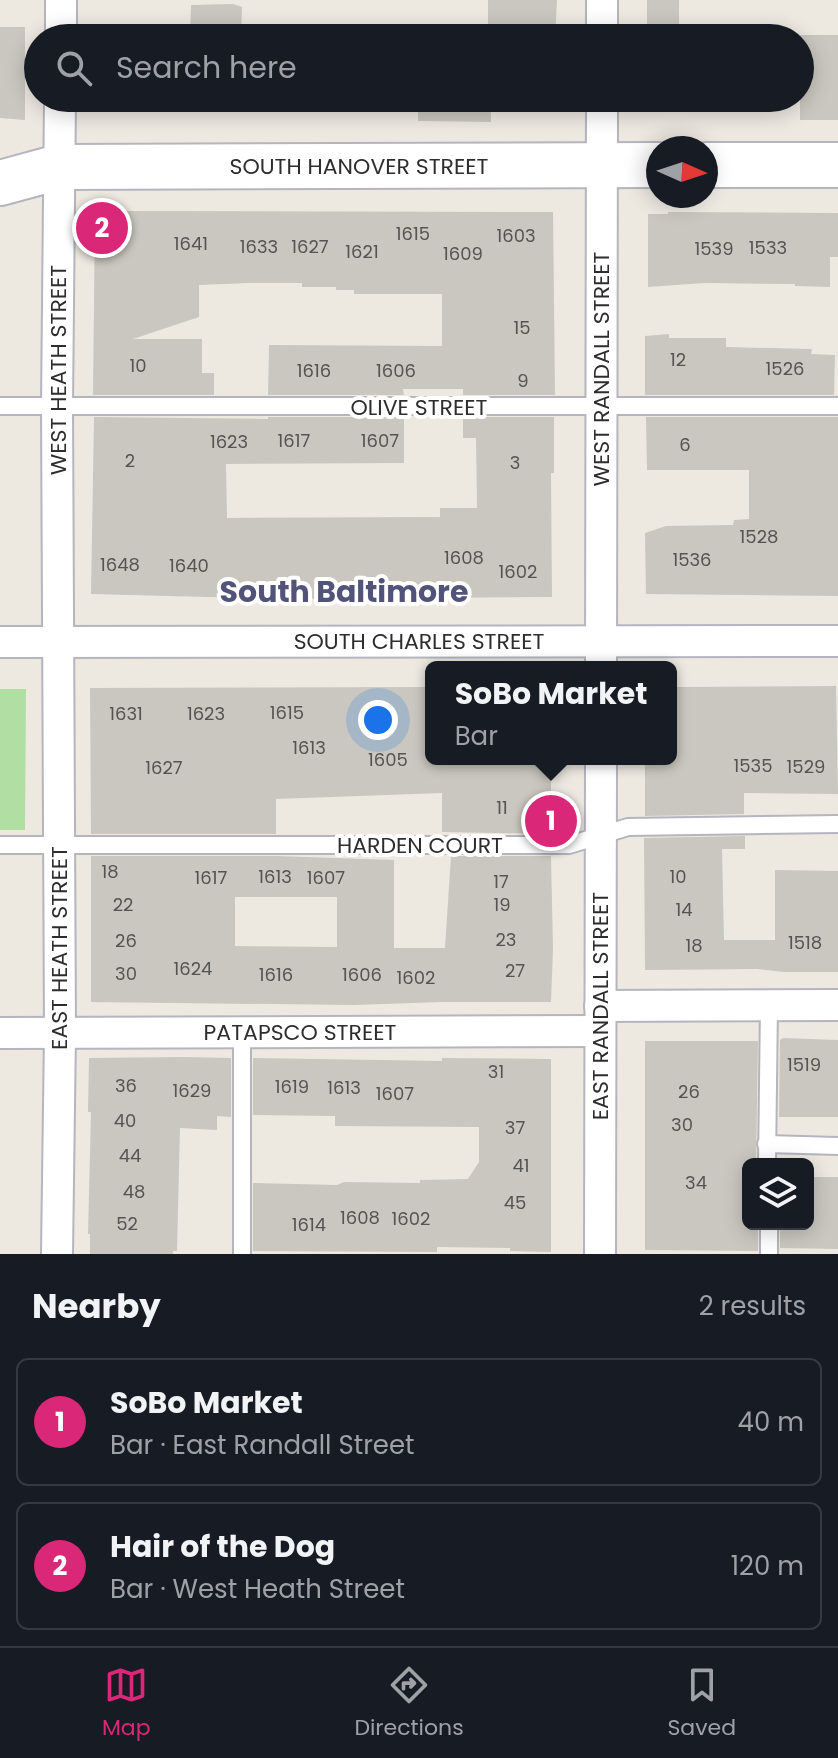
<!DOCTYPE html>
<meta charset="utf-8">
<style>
body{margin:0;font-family:Poppins,sans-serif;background:#20242c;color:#f1f3f6}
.controls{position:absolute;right:24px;bottom:24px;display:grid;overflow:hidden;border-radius:12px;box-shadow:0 4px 20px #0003}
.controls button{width:72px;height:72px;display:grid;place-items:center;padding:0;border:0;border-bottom:2px solid #363941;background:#171b24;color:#f1f3f6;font:40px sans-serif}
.compass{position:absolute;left:646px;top:136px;width:72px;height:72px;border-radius:50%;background:#171b24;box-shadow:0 4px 20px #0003;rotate:93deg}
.you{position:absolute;left:378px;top:720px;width:28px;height:28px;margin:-20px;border:6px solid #fff;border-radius:50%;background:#1a73e8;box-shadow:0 0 0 12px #1a73e833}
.badge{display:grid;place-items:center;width:52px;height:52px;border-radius:50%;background:#db2777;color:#fff;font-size:26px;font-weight:700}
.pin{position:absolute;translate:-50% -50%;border:4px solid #fff;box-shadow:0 2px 8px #0006}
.popup{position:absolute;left:425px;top:661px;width:252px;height:104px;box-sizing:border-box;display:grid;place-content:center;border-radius:12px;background:#171b24;filter:drop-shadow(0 2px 6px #0005);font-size:26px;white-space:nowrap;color:#9ea1a6}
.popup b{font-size:30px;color:#f1f3f6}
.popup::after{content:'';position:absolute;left:50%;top:100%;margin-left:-16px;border:16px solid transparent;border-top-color:#171b24}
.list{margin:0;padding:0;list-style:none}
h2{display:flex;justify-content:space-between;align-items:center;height:104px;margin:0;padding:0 32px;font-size:34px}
h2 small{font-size:26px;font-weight:400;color:#9ea1a6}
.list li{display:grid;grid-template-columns:52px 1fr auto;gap:24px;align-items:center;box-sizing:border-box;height:128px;margin:0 16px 16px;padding:0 16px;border:2px solid #363941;border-radius:12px}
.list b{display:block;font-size:30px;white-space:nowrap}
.list p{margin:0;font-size:26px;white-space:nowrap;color:#9ea1a6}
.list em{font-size:26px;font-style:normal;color:#9ea1a6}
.icon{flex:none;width:44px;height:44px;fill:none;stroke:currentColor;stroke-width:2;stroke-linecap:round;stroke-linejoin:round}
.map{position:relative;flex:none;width:838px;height:1254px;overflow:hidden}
.search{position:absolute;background:#171b24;box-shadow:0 4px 20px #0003;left:24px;right:24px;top:24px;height:88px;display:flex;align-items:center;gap:20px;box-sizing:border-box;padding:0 28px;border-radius:44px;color:#9ea1a6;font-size:30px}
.sheet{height:392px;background:#171b24}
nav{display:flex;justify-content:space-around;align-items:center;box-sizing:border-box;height:112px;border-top:2px solid #363941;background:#171b24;font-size:22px;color:#9ea1a6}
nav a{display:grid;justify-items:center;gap:4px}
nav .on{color:#db2777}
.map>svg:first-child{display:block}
.green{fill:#b0dea3}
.building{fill:#c9c7bf;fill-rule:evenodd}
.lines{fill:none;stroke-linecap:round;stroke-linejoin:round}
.service-casing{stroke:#b4b5bf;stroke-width:20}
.minor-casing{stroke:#b4b5bf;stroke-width:34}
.secondary-casing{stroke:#b4b5bf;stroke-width:48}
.service{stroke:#fff;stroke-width:16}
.minor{stroke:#fff;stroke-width:30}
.secondary{stroke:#fff;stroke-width:44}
.labels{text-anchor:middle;stroke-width:8;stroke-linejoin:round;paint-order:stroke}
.number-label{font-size:18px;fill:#545452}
.street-label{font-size:22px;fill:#2d2d2d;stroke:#fff}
.district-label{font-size:30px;font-weight:bold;fill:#51537a;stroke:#fff}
</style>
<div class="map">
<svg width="838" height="1254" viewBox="0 0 838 1254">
<rect width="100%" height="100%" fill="#ede9e1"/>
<path class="green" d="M0,689H26L25,830H0Z"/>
<g class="building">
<path d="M488,0H557L555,38H525V28L488,27Z"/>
<path d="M647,0H679V33L647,34Z"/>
<path d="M233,4L242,7L241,38H190L191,5Z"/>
<path d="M0,27H25V120L0,118Z"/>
<rect x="800" y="35" width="38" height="85"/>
<path d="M418,98H491V122L418,121Z"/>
<path d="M95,211L553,212L555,395H463V389H403L404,395H268L269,345L442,346V294H354V290H336V287H302V283H249L199,285V317L133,339H202V373H214V395H93Z"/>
<path d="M668,212L838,213V257H830V287L795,286V284L704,283L648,287V214H668Z"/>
<path d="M669,334V338H726V347L812,349L811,354L835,355L834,395H645V336Z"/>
<path d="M94,417L268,419V417H404V463L226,464L227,518L440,517V508H477L476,438H463V417H554V473H551L552,597L284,599L91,594Z"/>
<path d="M646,417H838V596L646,594L645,533L666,526L733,525L734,520L749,519V470H647Z"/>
<path d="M836,686L838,794L744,793V814L645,816V759H671V687Z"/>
<path d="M431,687V759H551V834L442,832V793L276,799V834H91L90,688Z"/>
<path d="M745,836V849H722L724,940H775V870L838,871V972H784L757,969L645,970L644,838Z"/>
<path d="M91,856H276L394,860V948H445L451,856H551L553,949L551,1002H442L354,1005L91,1002ZM235,897H337V947L235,946Z"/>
<path d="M783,1038L838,1040V1117H779L780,1040Z"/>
<path d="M645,1041H758L756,1164H748V1224H758V1251L645,1250Z"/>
<path d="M184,1057L231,1058V1117L217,1116V1130L180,1128L177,1251H173V1254H90V1234H88L91,1112H88L89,1058Z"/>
<path d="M253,1058L442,1061V1058L551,1059V1252L510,1251V1248L437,1247V1252L253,1251V1183L337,1185L344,1182L420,1183V1180L468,1179L479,1162V1127L335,1126V1116L253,1115Z"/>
<path d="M808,1177H838V1249L780,1248V1224H808Z"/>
</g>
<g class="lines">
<g class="service-casing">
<g id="service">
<path d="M0,406H838"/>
<path d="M0,845H569L628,827L838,824"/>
<path d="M242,1032V1254"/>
<path d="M766,1144L838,1146"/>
<path d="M767,1164L769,1005"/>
<path d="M769,1254V1224"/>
</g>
</g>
<g class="minor-casing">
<g id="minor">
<path d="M61,38V0"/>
<path d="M602,38V0"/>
<path d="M0,642L838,641"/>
<path d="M601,667L602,98"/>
<path d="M600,1006L838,1005"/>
<path d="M0,1033L600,1031"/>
<path d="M57,1254L60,1032L57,406L60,98"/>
<path d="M600,1254L601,759"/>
</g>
</g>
<g class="secondary-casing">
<g id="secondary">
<path d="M706,165H838"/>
<path d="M0,183L59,167L658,165"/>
</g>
</g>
<use href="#service" class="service"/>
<use href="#minor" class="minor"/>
<use href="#secondary" class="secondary"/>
</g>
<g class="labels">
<g class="number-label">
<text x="413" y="240">1615</text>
<text x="516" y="242">1603</text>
<text x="191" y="250">1641</text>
<text x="259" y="253">1633</text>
<text x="310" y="253">1627</text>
<text x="768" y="254">1533</text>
<text x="714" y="255">1539</text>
<text x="362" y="258">1621</text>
<text x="463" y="260">1609</text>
<text x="522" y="334">15</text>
<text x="678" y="366">12</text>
<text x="138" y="372">10</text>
<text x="785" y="375">1526</text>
<text x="314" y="377">1616</text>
<text x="396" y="377">1606</text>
<text x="523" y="387">9</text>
<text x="294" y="447">1617</text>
<text x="380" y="447">1607</text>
<text x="229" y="448">1623</text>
<text x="685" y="451">6</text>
<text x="130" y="467">2</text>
<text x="515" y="469">3</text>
<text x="759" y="543">1528</text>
<text x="464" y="564">1608</text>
<text x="692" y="566">1536</text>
<text x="120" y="571">1648</text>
<text x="189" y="572">1640</text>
<text x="518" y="578">1602</text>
<text x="287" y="719">1615</text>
<text x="126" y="720">1631</text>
<text x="206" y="720">1623</text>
<text x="309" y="754">1613</text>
<text x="388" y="766">1605</text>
<text x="753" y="772">1535</text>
<text x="806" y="773">1529</text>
<text x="164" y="774">1627</text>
<text x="502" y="814">11</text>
<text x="110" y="878">18</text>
<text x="275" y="883">1613</text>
<text x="678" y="883">10</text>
<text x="211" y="884">1617</text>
<text x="326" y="884">1607</text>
<text x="501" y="888">17</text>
<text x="123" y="911">22</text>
<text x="502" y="911">19</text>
<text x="684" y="916">14</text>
<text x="506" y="946">23</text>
<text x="126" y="947">26</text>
<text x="805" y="949">1518</text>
<text x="694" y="952">18</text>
<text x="193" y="975">1624</text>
<text x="515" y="977">27</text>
<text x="126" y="980">30</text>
<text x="276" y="981">1616</text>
<text x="362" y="981">1606</text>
<text x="416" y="984">1602</text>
<text x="804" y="1071">1519</text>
<text x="496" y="1078">31</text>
<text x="126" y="1092">36</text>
<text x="292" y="1093">1619</text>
<text x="344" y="1094">1613</text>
<text x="192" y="1097">1629</text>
<text x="689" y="1098">26</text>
<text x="395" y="1100">1607</text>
<text x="125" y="1127">40</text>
<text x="682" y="1131">30</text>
<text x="515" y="1134">37</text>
<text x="130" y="1162">44</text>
<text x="521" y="1172">41</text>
<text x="696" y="1189">34</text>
<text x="134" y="1198">48</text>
<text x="515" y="1209">45</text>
<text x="360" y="1224">1608</text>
<text x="411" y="1225">1602</text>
<text x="127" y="1230">52</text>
<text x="309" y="1231">1614</text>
</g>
<g class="street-label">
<text x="359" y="174">SOUTH HANOVER STREET</text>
<text transform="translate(601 369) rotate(-90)" y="8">WEST RANDALL STREET</text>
<text transform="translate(58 370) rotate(-90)" y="8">WEST HEATH STREET</text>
<text x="419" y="415">OLIVE STREET</text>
<text x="419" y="649">SOUTH CHARLES STREET</text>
<text x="420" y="853">HARDEN COURT</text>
<text transform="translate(59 948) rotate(-90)" y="8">EAST HEATH STREET</text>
<text transform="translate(600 1006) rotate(-90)" y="8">EAST RANDALL STREET</text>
<text x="300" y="1040">PATAPSCO STREET</text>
</g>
<g class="district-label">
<text x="344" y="602">South Baltimore</text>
</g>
</g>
</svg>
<div class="controls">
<button><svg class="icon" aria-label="layers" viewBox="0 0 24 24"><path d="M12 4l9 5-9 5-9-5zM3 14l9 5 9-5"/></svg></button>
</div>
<svg class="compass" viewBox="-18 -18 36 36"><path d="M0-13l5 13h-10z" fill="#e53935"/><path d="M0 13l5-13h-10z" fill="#9ea1a6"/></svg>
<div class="you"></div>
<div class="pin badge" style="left:551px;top:821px">1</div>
<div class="popup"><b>SoBo Market</b>Bar</div>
<div class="pin badge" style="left:102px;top:228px">2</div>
<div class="search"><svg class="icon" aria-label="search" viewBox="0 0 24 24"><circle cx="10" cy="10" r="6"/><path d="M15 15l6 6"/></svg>Search here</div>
</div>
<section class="sheet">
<h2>Nearby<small>2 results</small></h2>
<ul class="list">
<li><span class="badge">1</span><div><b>SoBo Market</b><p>Bar · East Randall Street</p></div><em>40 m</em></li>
<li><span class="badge">2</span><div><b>Hair of the Dog</b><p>Bar · West Heath Street</p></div><em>120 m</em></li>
</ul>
</section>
<nav>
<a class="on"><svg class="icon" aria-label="map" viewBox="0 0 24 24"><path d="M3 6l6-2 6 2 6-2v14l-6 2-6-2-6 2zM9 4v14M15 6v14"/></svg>Map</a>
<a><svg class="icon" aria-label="directions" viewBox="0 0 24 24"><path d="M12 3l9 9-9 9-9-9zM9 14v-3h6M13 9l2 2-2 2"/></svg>Directions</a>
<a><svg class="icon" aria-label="saved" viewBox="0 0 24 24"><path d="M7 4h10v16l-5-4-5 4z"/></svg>Saved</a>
</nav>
